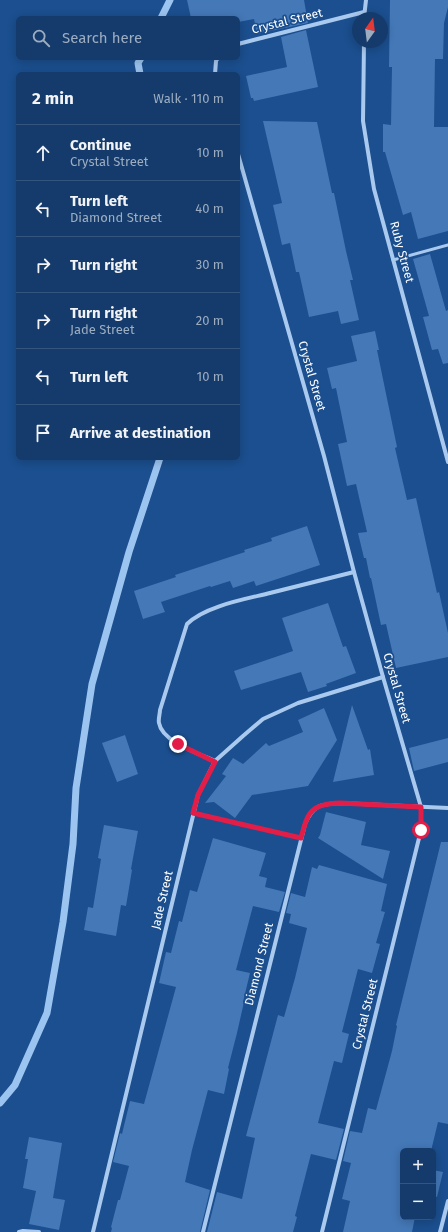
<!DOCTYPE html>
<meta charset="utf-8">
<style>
body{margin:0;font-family:"Fira Sans",sans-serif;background:#214673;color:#f1f3f6}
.controls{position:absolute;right:12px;bottom:12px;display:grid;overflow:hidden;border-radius:6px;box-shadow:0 2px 10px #0003}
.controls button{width:36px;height:36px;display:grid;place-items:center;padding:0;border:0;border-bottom:1px solid #33557e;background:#143b6b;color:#f1f3f6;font:20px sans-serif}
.compass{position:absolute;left:352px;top:12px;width:36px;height:36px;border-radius:50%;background:#143b6b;box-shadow:0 2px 10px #0003;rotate:14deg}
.stop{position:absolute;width:12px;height:12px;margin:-9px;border:3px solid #e11d48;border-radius:50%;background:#fff}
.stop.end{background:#e11d48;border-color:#fff;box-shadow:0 1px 4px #0008}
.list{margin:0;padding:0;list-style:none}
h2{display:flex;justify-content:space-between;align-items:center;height:52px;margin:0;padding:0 16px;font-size:17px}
h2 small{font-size:13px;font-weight:400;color:#9dadc1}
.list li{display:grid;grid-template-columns:26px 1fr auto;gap:12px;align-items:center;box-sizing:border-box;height:56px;padding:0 16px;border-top:1px solid #33557e}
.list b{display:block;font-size:15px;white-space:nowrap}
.list p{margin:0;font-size:13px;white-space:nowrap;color:#9dadc1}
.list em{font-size:13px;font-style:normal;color:#9dadc1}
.icon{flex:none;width:22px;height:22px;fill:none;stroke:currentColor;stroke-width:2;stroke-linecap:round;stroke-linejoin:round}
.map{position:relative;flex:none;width:448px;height:1232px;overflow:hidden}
.search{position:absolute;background:#143b6b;box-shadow:0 2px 10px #0003;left:16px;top:16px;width:224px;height:44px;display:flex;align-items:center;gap:10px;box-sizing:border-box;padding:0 14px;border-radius:6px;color:#9dadc1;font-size:15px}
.panel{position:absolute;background:#143b6b;box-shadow:0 2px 10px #0003;left:16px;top:72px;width:224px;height:388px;border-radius:6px}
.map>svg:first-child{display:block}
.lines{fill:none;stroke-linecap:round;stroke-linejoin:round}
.stream{stroke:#9cc4f0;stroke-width:7}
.building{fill:#4478b7}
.path{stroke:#a9c9ee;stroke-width:2.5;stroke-dasharray:2 3;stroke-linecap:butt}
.lane{stroke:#a9c9ee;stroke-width:3}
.street{stroke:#a9c9ee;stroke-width:4}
.route{stroke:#e11d48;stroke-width:5}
.labels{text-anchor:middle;stroke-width:3.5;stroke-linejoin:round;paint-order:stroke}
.street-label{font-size:12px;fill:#fff;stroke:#1b4f8f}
</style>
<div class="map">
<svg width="448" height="1232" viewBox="0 0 448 1232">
<rect width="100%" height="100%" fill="#1b4f8f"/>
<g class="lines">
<g class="stream">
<path d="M161,18L170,0"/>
<path d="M140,74L138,63L141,58"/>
<path d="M0,1103L15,1085L47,1013L63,922L73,844L76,788L92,684L129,552L160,458"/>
</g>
</g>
<g class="building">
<path d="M187,0H304L308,23L257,34L254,19L238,22V18H191Z"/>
<path d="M390,0H448V7L444,23L443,59H435L434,127H448V231L418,239L411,212L403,215L385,152H383V124L391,125L392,67H389Z"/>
<path d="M306,30L318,87L254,101L253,98H251L246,76L287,67L281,37Z"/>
<path d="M263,121L317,122L332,193H334L346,251L353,280H350L359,320L341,324L338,311L309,317L299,272H296L290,243L282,245L273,205L282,203Z"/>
<path d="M430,254L446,311L448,310V363L443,364L438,349L432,350L423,317L429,316L413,259Z"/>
<path d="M375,331L379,350H377L397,447L395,448L407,500L416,498L437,593L439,592L448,633V657L396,668L386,624L381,625L371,578H370L366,558H364L358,533L367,532L356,484L347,486L338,444L347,442L336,388L332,389L327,368L357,361L351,336Z"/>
<path d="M307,526L320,565L256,586L254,581L233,588L230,581L211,587L210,586L161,602L165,612L143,619L134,591L176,577L175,575L245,552L244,550L272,541L271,538Z"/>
<path d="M328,603L343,647L346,646L356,673L326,684L327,686L308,692L301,672L241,690L234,671L293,651L282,618Z"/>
<path d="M352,705L368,750L370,749L374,775L333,782Z"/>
<path d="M324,708L337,740L308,786L252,795L235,818L214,802L205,803L226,776L222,774L233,758L243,764L266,743L269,746L303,732L298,720Z"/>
<path d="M125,735L138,774L117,782L102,743Z"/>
<path d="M448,738V762L414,771L409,748Z"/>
<path d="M326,812L366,822L361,845L390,851L383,879L318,838L320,835Z"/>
<path d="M104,825L138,831L131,869L132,870L126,906L121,905L116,936L84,930L88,907L93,908L101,859L98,858Z"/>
<path d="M213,838L266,853L259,876L267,878L265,887L285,892L279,912L253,906L236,970L250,973L243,1002H244L237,1033L228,1068L229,1069L224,1094L208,1090L192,1150L185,1182L210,1190L200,1232H111L112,1228L111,1227L118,1200H120L129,1166L113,1162L120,1133L122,1134L130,1101L144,1104L176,987L159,983L166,952L171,953L179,921L182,922L190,890L197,892Z"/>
<path d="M441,842H448V1124L438,1122L431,1151H403V1217H415L412,1232H343L350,1201L342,1199L351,1163L343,1161L350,1131L362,1133L368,1108L376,1110L392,1051L397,1026L396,1025Z"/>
<path d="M319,865L387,884L381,911L385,912L376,943L380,944L372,973L358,969L342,1032L349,1034L342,1063L334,1061L318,1123L344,1129L336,1160L311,1154L295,1216L297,1217L293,1232H207L217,1192L242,1199L255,1138L246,1136L278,1015L284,1017L295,978L307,928L289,923L291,914L286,913L291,893L305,897L312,867L317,869Z"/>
<path d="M29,1137L62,1143L53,1198L65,1200L59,1230L29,1224L36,1191L23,1188L28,1159H25Z"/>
<path d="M433,1170L443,1172L437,1197L433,1196Z"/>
</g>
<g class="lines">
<path class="path" d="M207,816L288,835"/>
<path class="lane" d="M393,260L448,245"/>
<g class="street">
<path d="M364,18L366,0"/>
<path d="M364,42L363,121L374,189L448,462"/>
<path d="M238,44L364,12"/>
<path d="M215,74L216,61L218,58"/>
<path d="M238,154L324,456L354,572L383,677L421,807V830L322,1232"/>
<path d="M215,761C200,754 162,742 159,723C158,719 160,714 160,710L187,624C205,606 246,599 270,593C298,586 326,579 354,572"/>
<path d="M19,1232L23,1231L39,1232"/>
<path d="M93,1232L198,795L215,761L243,736L263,719L298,703L383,677"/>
<path d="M203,1232L305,824C313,805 321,804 340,803L448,808"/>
<path d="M440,1232L448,1201"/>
</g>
</g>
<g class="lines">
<path class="route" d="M178,744L215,762L198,795L193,813L301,838C308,811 311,804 340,803L421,807V830"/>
</g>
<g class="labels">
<g class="street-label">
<text transform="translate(287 21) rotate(-14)" y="4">Crystal Street</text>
<text transform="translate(402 252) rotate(75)" y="4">Ruby Street</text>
<text transform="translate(312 376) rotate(74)" y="4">Crystal Street</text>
<text transform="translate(397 688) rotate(74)" y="4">Crystal Street</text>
<text transform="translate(162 900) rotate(-77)" y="4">Jade Street</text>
<text transform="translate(259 964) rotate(-76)" y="4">Diamond Street</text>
<text transform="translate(365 1014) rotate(-76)" y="4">Crystal Street</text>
</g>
</g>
</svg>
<div class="controls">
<button>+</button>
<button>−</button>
</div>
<svg class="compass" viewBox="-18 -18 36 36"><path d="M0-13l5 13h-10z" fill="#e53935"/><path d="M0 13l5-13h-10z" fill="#9dadc1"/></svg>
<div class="stop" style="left:421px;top:830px"></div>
<div class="stop end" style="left:178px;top:744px"></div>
<div class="search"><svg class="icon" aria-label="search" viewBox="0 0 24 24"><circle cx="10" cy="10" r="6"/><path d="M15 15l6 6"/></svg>Search here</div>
<section class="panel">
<h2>2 min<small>Walk · 110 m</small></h2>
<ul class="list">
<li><svg class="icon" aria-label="ahead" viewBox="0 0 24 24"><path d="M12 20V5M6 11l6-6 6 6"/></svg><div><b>Continue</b><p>Crystal Street</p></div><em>10 m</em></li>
<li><svg class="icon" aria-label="left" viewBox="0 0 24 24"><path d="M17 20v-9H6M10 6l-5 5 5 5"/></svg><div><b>Turn left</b><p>Diamond Street</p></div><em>40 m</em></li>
<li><svg class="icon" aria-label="right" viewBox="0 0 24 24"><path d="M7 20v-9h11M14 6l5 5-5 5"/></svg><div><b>Turn right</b></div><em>30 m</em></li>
<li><svg class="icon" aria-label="right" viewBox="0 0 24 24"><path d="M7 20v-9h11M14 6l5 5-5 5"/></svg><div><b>Turn right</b><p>Jade Street</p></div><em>20 m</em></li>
<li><svg class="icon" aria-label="left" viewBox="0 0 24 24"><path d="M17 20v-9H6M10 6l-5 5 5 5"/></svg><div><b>Turn left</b></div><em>10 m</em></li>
<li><svg class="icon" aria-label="arrive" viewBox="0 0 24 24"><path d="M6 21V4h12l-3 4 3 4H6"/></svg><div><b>Arrive at destination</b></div></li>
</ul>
</section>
</div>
